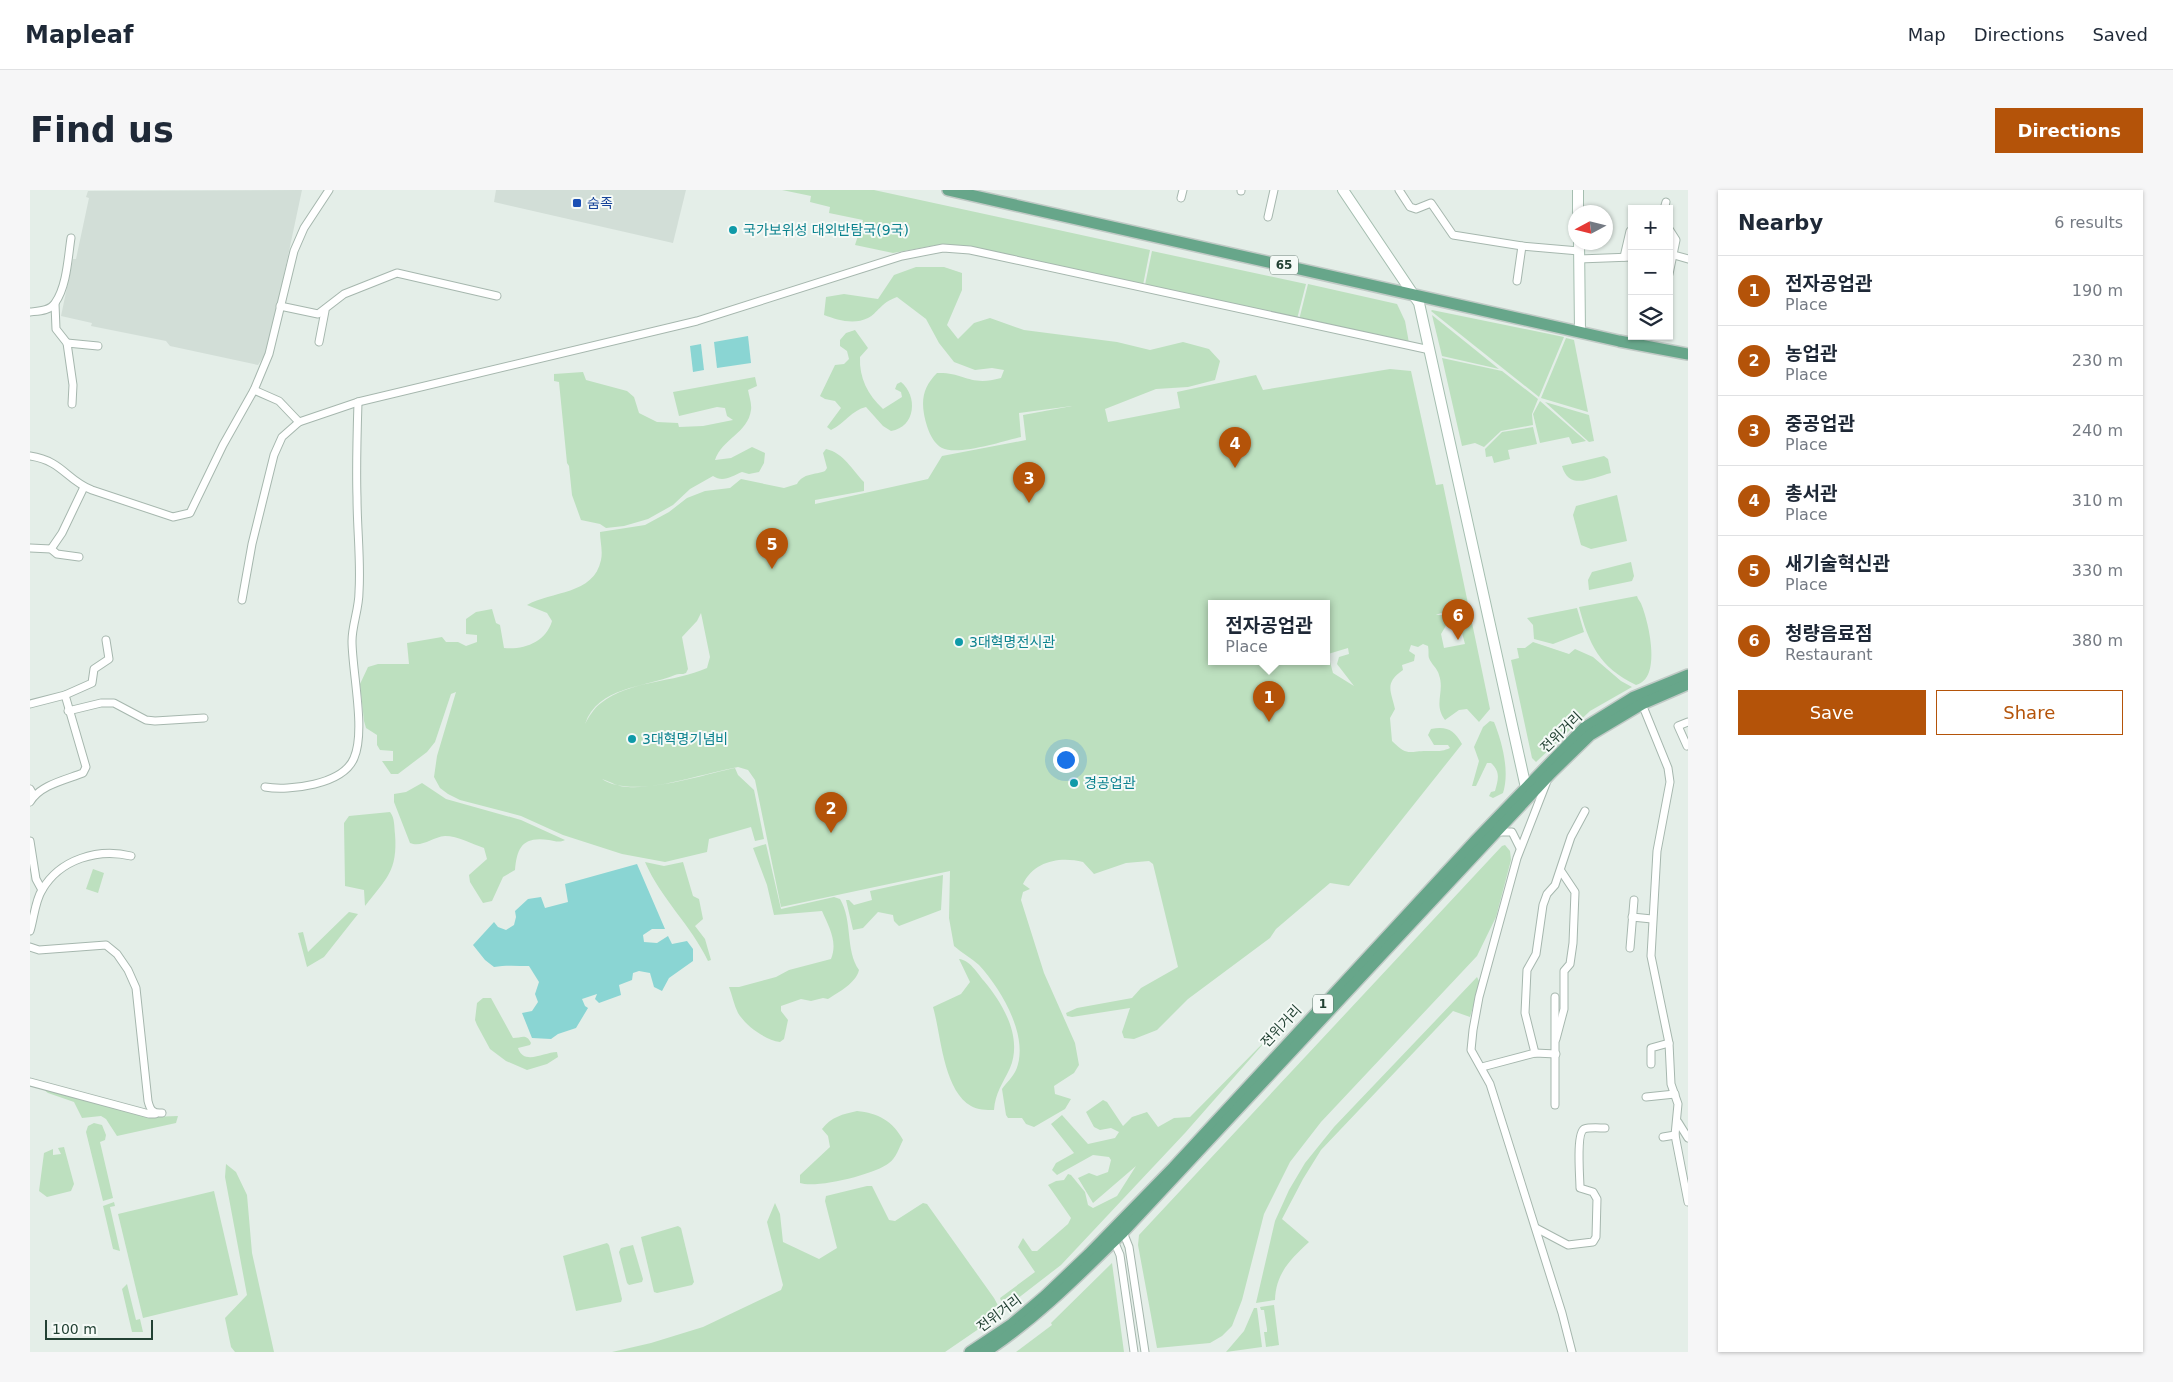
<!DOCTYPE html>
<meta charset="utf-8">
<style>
body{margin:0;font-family:"DejaVu Sans","Noto Sans KR",sans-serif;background:#f6f6f7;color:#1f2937}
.controls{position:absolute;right:15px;top:15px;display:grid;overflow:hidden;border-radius:0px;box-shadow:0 1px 4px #0004}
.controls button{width:45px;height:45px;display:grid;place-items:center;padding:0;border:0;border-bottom:1px solid #e0e1e3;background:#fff;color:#1f2937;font:25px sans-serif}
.compass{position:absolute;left:1538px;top:15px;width:45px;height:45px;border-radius:50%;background:#fff;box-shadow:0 1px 4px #0004;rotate:263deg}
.scale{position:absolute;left:15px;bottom:12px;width:108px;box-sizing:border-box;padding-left:5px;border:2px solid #224133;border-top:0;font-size:14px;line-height:18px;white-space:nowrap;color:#224133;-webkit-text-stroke:4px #f5faf7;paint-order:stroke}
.you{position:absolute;left:1035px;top:569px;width:18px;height:18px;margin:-12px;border:4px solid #fff;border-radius:50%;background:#1a73e8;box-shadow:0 0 0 8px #1a73e833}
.badge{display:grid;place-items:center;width:32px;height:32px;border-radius:50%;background:#b45309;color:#fff;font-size:16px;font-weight:700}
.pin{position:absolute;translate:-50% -41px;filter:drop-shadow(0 1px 2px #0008)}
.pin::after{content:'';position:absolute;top:26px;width:18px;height:15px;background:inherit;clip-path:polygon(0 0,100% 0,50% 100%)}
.popup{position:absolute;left:1178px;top:410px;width:122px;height:65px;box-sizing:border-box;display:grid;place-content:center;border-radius:0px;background:#fff;filter:drop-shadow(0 1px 4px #0005);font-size:16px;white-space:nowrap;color:#747a83}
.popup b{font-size:19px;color:#1f2937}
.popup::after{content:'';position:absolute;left:50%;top:100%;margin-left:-10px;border:10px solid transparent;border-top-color:#fff}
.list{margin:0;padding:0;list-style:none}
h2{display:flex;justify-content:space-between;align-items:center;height:65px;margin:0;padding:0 20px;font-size:21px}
h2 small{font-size:16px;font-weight:400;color:#747a83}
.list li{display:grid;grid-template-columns:32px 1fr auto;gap:15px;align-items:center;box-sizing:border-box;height:70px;padding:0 20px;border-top:1px solid #e0e1e3}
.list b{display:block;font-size:19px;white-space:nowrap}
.list p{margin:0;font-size:16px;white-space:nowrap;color:#747a83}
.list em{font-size:16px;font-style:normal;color:#747a83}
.actions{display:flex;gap:10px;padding:15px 20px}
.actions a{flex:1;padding:11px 0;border:1px solid #b45309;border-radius:0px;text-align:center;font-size:18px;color:#b45309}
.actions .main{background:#b45309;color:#fff}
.icon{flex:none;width:28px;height:28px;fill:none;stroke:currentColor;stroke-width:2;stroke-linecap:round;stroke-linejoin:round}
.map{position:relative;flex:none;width:1658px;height:1162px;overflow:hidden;border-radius:0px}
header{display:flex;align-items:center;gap:30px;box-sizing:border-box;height:70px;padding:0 25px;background:#fff;border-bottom:1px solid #e0e1e3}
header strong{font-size:24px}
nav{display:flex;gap:28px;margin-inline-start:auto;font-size:18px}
.intro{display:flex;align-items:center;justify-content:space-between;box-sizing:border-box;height:120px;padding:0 30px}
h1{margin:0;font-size:35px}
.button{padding:12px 22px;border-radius:0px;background:#b45309;color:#fff;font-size:18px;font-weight:700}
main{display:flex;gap:30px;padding:0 30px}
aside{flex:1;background:#fff;border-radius:0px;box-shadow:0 1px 4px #0004}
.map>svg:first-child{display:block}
.built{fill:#d2ded7}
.green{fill:#bde0bf;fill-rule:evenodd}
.water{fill:#8ad5d3}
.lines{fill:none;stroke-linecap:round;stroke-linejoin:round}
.street-casing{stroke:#a6b7ae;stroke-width:9}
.secondary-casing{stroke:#a5beb0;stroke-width:12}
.primary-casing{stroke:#c1cac6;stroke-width:14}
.street{stroke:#fff;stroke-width:7}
.secondary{stroke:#fff;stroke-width:10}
.primary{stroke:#67a68a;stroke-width:11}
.transit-dot{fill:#1a4fb4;stroke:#f5faf7;stroke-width:2}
.culture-dot{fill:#0f9aa8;stroke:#f5faf7;stroke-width:2}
.labels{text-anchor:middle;stroke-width:4;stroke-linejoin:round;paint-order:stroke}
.shield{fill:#f5faf7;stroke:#61786e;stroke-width:1}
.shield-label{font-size:12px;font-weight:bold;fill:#224133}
.transit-label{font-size:14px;fill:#164399;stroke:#f5faf7;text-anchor:start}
.culture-label{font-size:14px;fill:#0d838f;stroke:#f5faf7;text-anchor:start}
.street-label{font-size:14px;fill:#224133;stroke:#f5faf7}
</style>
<header>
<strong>Mapleaf</strong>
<nav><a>Map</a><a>Directions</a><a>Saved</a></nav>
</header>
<div class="intro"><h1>Find us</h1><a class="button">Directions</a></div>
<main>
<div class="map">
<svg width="1658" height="1162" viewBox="0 0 1658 1162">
<rect width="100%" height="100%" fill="#e4eee8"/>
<g class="built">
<path d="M272,0L238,160L228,175L140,156L136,151L61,136L62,133L31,126L43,69H46L59,8L56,7L58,1Z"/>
<path d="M466,0H656L643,53L464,12Z"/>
</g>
<g class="green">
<path d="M752,0H844L1120,60L1113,95L928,55H907L863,63L825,55L833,30L799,23L800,17L780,12L781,6Z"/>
<path d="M1122,61L1276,94L1267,129L1115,95Z"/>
<path d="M886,77H914L932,83V100L917,135L928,149L944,133L960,128L994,140L1087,152L1120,160L1153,152L1179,159L1190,171L1185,190L1158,197L1126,199L1075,219L1078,232L1150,218L1147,202L1226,185L1233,200L1360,179L1381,181L1406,295L1413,294L1460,519L1449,532L1437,519L1429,520L1415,530C1403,514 1415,502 1409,485C1408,479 1401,474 1399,468C1398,465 1399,460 1398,456L1393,454L1388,457L1381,455L1379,461L1385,465L1384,471L1372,475L1373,480C1354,493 1361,501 1365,519L1360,528L1362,551C1379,568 1379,560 1400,561C1408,561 1411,562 1420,558L1418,555H1404L1398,545L1401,539C1417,536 1424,540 1432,554L1319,696L1300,693L1246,739L1240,748L1158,809L1127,840L1104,849L1094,848L1092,842L1100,818L1042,827L1037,826L1036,823L1047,818L1102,808L1111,798L1148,777L1123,674L1119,671L1096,673L1064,684L1053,672C1030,666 1004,671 993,694L1000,699L993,702L991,710L1014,783L1045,853L1049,875L1044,883L1024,896L1025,904L1041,909L1035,919L1004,937L996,934L992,928H978L976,925L972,899C976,893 983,887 986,880C1000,847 971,799 949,775C941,768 932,763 924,756L919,728L920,681L751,717L725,590L718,580L708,577C676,583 629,599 598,597C588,597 581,592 572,589C601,609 671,585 705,578L708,585L724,600L734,649L725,651L721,637L679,649L677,662L635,672L592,664L533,645L491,626L430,610L418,604L410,598L404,587L407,566L426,502L421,504L405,552L397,562L368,584H361L352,571H363V561L350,560L347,555V545L336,538L334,531L330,494L338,477L348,474H379L377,453L412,447L416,452H428L436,456L447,452V445L436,444V429L446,422L462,419L466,433L470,435L474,458C494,460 516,452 522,431L517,423L497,415C521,401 564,405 571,370C573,361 570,351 570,342L615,335L639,322L657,308L675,301L700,298L711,289L754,298L767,294C773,283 785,285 795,281L797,278L793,263L796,259C814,263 822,280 834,292V301L785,310V314L898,289L912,266L996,250L993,225L1042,216L989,223L991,247C973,251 928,266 912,258C901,252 896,235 894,224C891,207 895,195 907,183C935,182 939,197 971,188L974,180L962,178L945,180L924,172L909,153L896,129L867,107C850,113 848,123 838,128C824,135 807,130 794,125L796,107L814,104L848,109L864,85ZM1182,413H1296V471H1182ZM671,423L680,467L677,478C644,493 600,490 571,513C563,519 559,527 555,534C568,496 614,498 645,485C649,483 652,485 656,483L658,479L652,447L667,431ZM1411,423L1415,425L1419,433L1423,432L1426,444L1432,443L1435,454L1414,458L1411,444L1417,434L1414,425H1406ZM1318,458L1319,464L1309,467L1307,474L1324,496L1303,483L1298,464Z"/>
<path d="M1278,94L1367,114L1375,131L1379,153L1269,130Z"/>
<path d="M1402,120L1534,147L1509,207L1401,121Z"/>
<path d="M1402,125L1469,179L1412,166Z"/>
<path d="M825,140L838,158L830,167C829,188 838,205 853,219L872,207L871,202L865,199L867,194L871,192C888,206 886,237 861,241L853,236L836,217C822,220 815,233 801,240L797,237L811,218L805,211L795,209L790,206L805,175L814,174L819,169L817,161L810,156V150L816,143Z"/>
<path d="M1536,148L1544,150L1558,222L1511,208Z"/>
<path d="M1412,168L1472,181L1508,209L1502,224L1503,235L1471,241L1454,257L1445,253L1432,256Z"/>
<path d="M553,182L556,190L597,201L604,207L609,223L627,232L648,233L649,237L673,236L703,230L697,226L695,218L687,217L649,226L643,202L725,187L727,196L718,200C719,206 722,214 721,220C718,243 692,249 685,270L701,268L722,257L735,263L734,273L729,282L719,284L712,282C702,286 693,293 683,286L660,299L643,315L618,329L594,336L576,338L570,334L551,330L542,305L539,276L537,273L529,192L524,191V184Z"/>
<path d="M1510,211L1556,251L1542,254L1539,247L1510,253L1503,224Z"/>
<path d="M1515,212L1559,225L1564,251L1559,252Z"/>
<path d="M1503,237L1507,254L1478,260L1480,269L1464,273L1462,266L1456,267L1455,259L1472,242Z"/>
<path d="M1574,266L1578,269L1581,283C1561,288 1539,301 1532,276Z"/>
<path d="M1587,305L1597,351L1561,359L1551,355L1543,325L1546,316Z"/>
<path d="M1601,372L1604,386L1602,391L1559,400L1558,390L1562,382Z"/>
<path d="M1607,406C1608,410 1611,412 1612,416C1619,434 1632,489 1606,495C1569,477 1559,454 1549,417Z"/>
<path d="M1547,418L1554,442L1523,454L1504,449L1503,435L1497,428Z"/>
<path d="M1503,452L1539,464L1545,459L1563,467L1591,491L1602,497L1560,521L1506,572L1502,568L1481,470L1489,468L1487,458H1495Z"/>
<path d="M1460,531L1464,532C1472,552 1480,581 1473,603L1463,608L1459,606L1461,602L1465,601C1468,590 1471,582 1461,573H1457L1446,596H1442L1449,571L1444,557L1453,537Z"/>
<path d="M392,593L416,609L491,630L535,650C529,653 525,651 519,650C493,646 487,657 485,680L473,687L462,711L453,713L440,692L439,685L457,669L454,658C442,654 428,646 415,646C402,647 392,658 380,653L364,612V604L376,602Z"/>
<path d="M360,622C365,628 364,637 365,644C368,681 356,689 335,716L334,700L315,696L314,633L319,626Z"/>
<path d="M736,654L751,719L804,707L810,709C823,731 815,760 829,780C826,793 809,802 798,809L793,808L781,811L771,809L751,816V821L758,830L754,849L750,852C735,850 716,836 708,823C704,815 702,805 699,797H709L746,787L759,780L801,769C808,752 799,737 792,721L744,725L737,695L723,658Z"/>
<path d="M1475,655L1480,661L1481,670L1466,727L1447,766L1291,932L1260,972L1234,1024L1212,1110L1202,1136L1192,1146L1180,1153L1127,1158L1108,1055L1109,1045L1472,656Z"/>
<path d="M615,672L634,676L653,672L663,706L669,709L673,729L665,736L675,749L681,770L678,771C661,735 631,709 615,672Z"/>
<path d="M63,679L74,683L68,703L56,699Z"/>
<path d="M913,685L911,720L869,736L864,731L863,725L848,722L833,738L823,740L816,710H819L824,715L842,710L840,701Z"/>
<path d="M319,722L328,724L294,767L277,777L268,743L273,742L278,762Z"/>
<path d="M929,769C940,770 947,783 954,791C973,814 993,847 980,878C973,893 965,903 964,920C957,920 947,920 941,916C913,900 911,844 903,817L931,804L940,792Z"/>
<path d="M1447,787L1450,793L1440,827L1423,821L1291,960L1273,989L1252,1029L1279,1052C1260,1070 1246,1083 1245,1110L1226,1113L1245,1031L1259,1000L1275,973L1304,937Z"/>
<path d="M453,808H461L483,848C492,848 496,843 501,853L500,855L488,858C494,876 514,862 527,862L528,867L517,874L497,880L476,871L460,859L447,835L445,830L447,813Z"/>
<path d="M1242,844L1155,943L1031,1075L974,1119L970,1108L1005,1082L988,1057L993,1048L1002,1061H1007L1038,1034L1041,1028L1018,995L1026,991L1034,990L1038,984L1041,985L1055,1002L1058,1015L1063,1018L1087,1006L1106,976L1063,1013L1048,988L1059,983L1067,986L1078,982L1081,970L1079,967L1063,965L1027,985L1022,980L1026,973L1044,963L1021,934L1032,925L1058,954L1085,948L1089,942L1081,938L1070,940L1064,937L1056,922L1073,910L1077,912L1093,936L1102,927L1117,922L1128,937L1144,928L1160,927Z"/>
<path d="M7,894L120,927L148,926L146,933L87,946L76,929L71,926L52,928L44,912L18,903Z"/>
<path d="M827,921C848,923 863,931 873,950C869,958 866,968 859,973C846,984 786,999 770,993V985L800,957L798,946L792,939C801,927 813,924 827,921Z"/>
<path d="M64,933L72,935L76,945L75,950L70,952L83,1008L73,1011L56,942L58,936Z"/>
<path d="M34,957L44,994L41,1001L17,1007L9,1001L14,963L23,959V965L31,964L28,958Z"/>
<path d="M196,974L206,982L217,1005L222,1063L244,1162H205L201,1157L195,1128L217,1105L195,987Z"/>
<path d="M837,996H842L859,1030L865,1031L893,1013L897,1014L964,1108L972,1123L915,1162H582L621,1153L673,1137L751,1100L753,1095L737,1032L745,1013L750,1024L753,1052L789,1069L807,1058L795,1011L796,1006Z"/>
<path d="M184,1001L208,1105L113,1128L88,1024Z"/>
<path d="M84,1012L85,1016L80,1017L90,1061L83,1059L73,1016Z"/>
<path d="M648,1036L651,1038L664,1092L662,1095L627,1103L624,1102L611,1047Z"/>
<path d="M577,1053L579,1055L592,1109L591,1112L546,1121L533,1066Z"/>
<path d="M603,1055L613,1089L612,1092L599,1095L597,1093L589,1062L591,1058Z"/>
<path d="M1082,1073L1094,1162H986L1022,1135L1021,1133Z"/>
<path d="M97,1094L106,1130L110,1129L113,1142H102L92,1099Z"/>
<path d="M1244,1115L1249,1155L1236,1157L1234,1142H1237V1139L1234,1120H1231L1230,1117Z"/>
<path d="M1224,1118H1227L1232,1157L1196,1162L1214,1141Z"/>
</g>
<g class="water">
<path d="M718,146L721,173L687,178L684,152Z"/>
<path d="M671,154L674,180L663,182L660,156Z"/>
<path d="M607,674L635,739H622L613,745L614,752L627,753L638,746L642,754L657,751L663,759V771L639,788L632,801L624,797L620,783L609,781L603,783L602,790L589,795L591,805L569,813L565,809L567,804L552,809L555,816L558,818L546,838L528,844L521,849L502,848L492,823L502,821L508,812L505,804L509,792L499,776C487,776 476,775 464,777L455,770L443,755L464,732L468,737L476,740L484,735L486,727L485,721L498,709L511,707L515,718L538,712L535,694Z"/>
</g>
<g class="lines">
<g class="street-casing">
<g id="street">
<path d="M1369,0L1380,17L1386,19L1401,13L1423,45L1492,56L1549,61"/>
<path d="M1211,1V0"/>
<path d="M1151,8L1153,0"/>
<path d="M1634,19L1636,12"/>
<path d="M1238,27L1244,0"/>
<path d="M1639,39L1646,50L1639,84"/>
<path d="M1644,65L1658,69"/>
<path d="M1594,67L1600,41"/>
<path d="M1549,69L1602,67"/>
<path d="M1487,91L1492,56"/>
<path d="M25,114L26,139L37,153L43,195L42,214"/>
<path d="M250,116L288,124L314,104L367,83L467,106"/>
<path d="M0,122C8,121 20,121 25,113C37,96 38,67 41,48"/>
<path d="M289,152L295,121"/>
<path d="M37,153L68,156"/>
<path d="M224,200L249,211L269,232"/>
<path d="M0,266C33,271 36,290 62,300L143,327L160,323L193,255L224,200L239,164L264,61L274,38L299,0"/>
<path d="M0,358L21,359L27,364L49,367"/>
<path d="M21,359L32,343L54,297"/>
<path d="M212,410L222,354L244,265L252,247L269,232L328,212L667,131L872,66L913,58L940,60L1400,160"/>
<path d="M0,514L35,505L62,493L64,479L79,469L76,450"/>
<path d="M1612,514L1638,578L1640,592L1627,661L1621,766L1639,853L1641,894L1648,914L1645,945L1658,1012"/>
<path d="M38,521L71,513H84L116,530L125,531L174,528"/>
<path d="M1657,556L1648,536L1658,532"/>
<path d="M1517,591L1487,668L1449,807L1443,840L1441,860L1460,894L1532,1123L1542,1162"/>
<path d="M235,597C259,601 313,595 324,568C336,541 322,481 322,451C322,435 329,419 329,402C331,371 327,339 327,307C326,276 327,244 328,212"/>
<path d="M0,599L4,606"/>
<path d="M0,612C10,595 35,590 53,583L56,577L35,505"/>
<path d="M1467,642H1482L1490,658"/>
<path d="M0,651L6,689L12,700"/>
<path d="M1602,727L1622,729"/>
<path d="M0,741C4,728 5,711 12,700C30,669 68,658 101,666"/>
<path d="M0,757L9,760L76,755L87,764L98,780L106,798L118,911C120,919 122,924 132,923"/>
<path d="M1600,758L1604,710"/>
<path d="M1525,807V915"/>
<path d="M1526,849L1534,819V781L1540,774L1543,753L1545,702L1531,681"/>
<path d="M1505,863L1495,823L1497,780L1506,764L1513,715L1517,704L1525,695L1541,647L1555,621"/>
<path d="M1621,874V858L1639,853"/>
<path d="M1452,877L1505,863L1526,864"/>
<path d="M0,892L119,924H125"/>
<path d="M1616,907L1645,904"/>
<path d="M1648,932L1658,948"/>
<path d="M1633,947L1645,945"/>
<path d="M1506,1038L1538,1055L1563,1052L1566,1047L1567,1009L1563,1002L1550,998C1550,988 1546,944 1554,939C1560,937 1569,938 1575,938"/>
<path d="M1093,1042L1099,1057L1115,1162"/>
<path d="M1084,1051L1090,1065L1104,1162"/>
</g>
</g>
<g class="secondary-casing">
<g id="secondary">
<path d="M1313,0L1389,113L1496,598"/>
<path d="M1548,0V22"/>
<path d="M1549,52L1550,141"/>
</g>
</g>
<g class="primary-casing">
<g id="primary">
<path d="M918,0L1589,151L1658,164"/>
<path d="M940,1162L982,1134L1015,1106L1059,1064L1144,977L1446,650L1554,538L1604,507L1658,485"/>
<path d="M955,1162C1007,1128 1049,1085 1093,1042L1521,583L1560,545L1612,514L1658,494"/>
</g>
</g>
<use href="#street" class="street"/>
<use href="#secondary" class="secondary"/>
<use href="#primary" class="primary"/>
</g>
<rect class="transit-dot" x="542" y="8" width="10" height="10" rx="2.5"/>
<g class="culture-dot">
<circle cx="703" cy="40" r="5"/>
<circle cx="929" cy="452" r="5"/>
<circle cx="602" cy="549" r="5"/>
<circle cx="1044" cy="593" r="5"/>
</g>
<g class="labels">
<g class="shield">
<rect x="1240" y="65.5" width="28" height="19" rx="4"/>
<rect x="1283" y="804.5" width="20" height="19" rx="4"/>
</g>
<g class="shield-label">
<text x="1254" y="79">65</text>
<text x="1293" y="818">1</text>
</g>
<g class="transit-label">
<text x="557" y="18">숨족</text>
</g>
<g class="culture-label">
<text x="713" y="45">국가보위성 대외반탐국(9국)</text>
<text x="939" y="457">3대혁명전시관</text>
<text x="612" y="554">3대혁명기념비</text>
<text x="1054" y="598">경공업관</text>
</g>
<g class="street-label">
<text transform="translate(1531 542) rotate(-44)" y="5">전위거리</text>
<text transform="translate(1251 836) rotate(-47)" y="5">전위거리</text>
<text transform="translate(969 1123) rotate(-37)" y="5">전위거리</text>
</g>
</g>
</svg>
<div class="controls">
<button>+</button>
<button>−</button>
<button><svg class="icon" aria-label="layers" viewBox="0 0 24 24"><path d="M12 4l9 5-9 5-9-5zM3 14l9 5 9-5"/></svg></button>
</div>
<svg class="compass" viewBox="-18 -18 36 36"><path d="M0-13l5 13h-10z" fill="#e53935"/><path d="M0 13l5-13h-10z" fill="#747a83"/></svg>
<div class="scale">100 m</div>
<div class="you"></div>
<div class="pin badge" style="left:1239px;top:532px">1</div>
<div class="popup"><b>전자공업관</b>Place</div>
<div class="pin badge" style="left:801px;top:643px">2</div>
<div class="pin badge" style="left:999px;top:313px">3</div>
<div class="pin badge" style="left:1205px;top:278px">4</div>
<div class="pin badge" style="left:742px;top:379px">5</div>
<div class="pin badge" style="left:1428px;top:450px">6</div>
</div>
<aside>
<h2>Nearby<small>6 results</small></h2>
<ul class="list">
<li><span class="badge">1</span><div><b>전자공업관</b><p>Place</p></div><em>190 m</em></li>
<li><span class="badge">2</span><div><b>농업관</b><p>Place</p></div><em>230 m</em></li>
<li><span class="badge">3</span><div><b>중공업관</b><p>Place</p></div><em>240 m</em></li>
<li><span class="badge">4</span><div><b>총서관</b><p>Place</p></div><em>310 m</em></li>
<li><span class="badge">5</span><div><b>새기술혁신관</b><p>Place</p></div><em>330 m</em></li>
<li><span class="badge">6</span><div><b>청량음료점</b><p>Restaurant</p></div><em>380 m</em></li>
</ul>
<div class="actions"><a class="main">Save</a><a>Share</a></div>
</aside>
</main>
